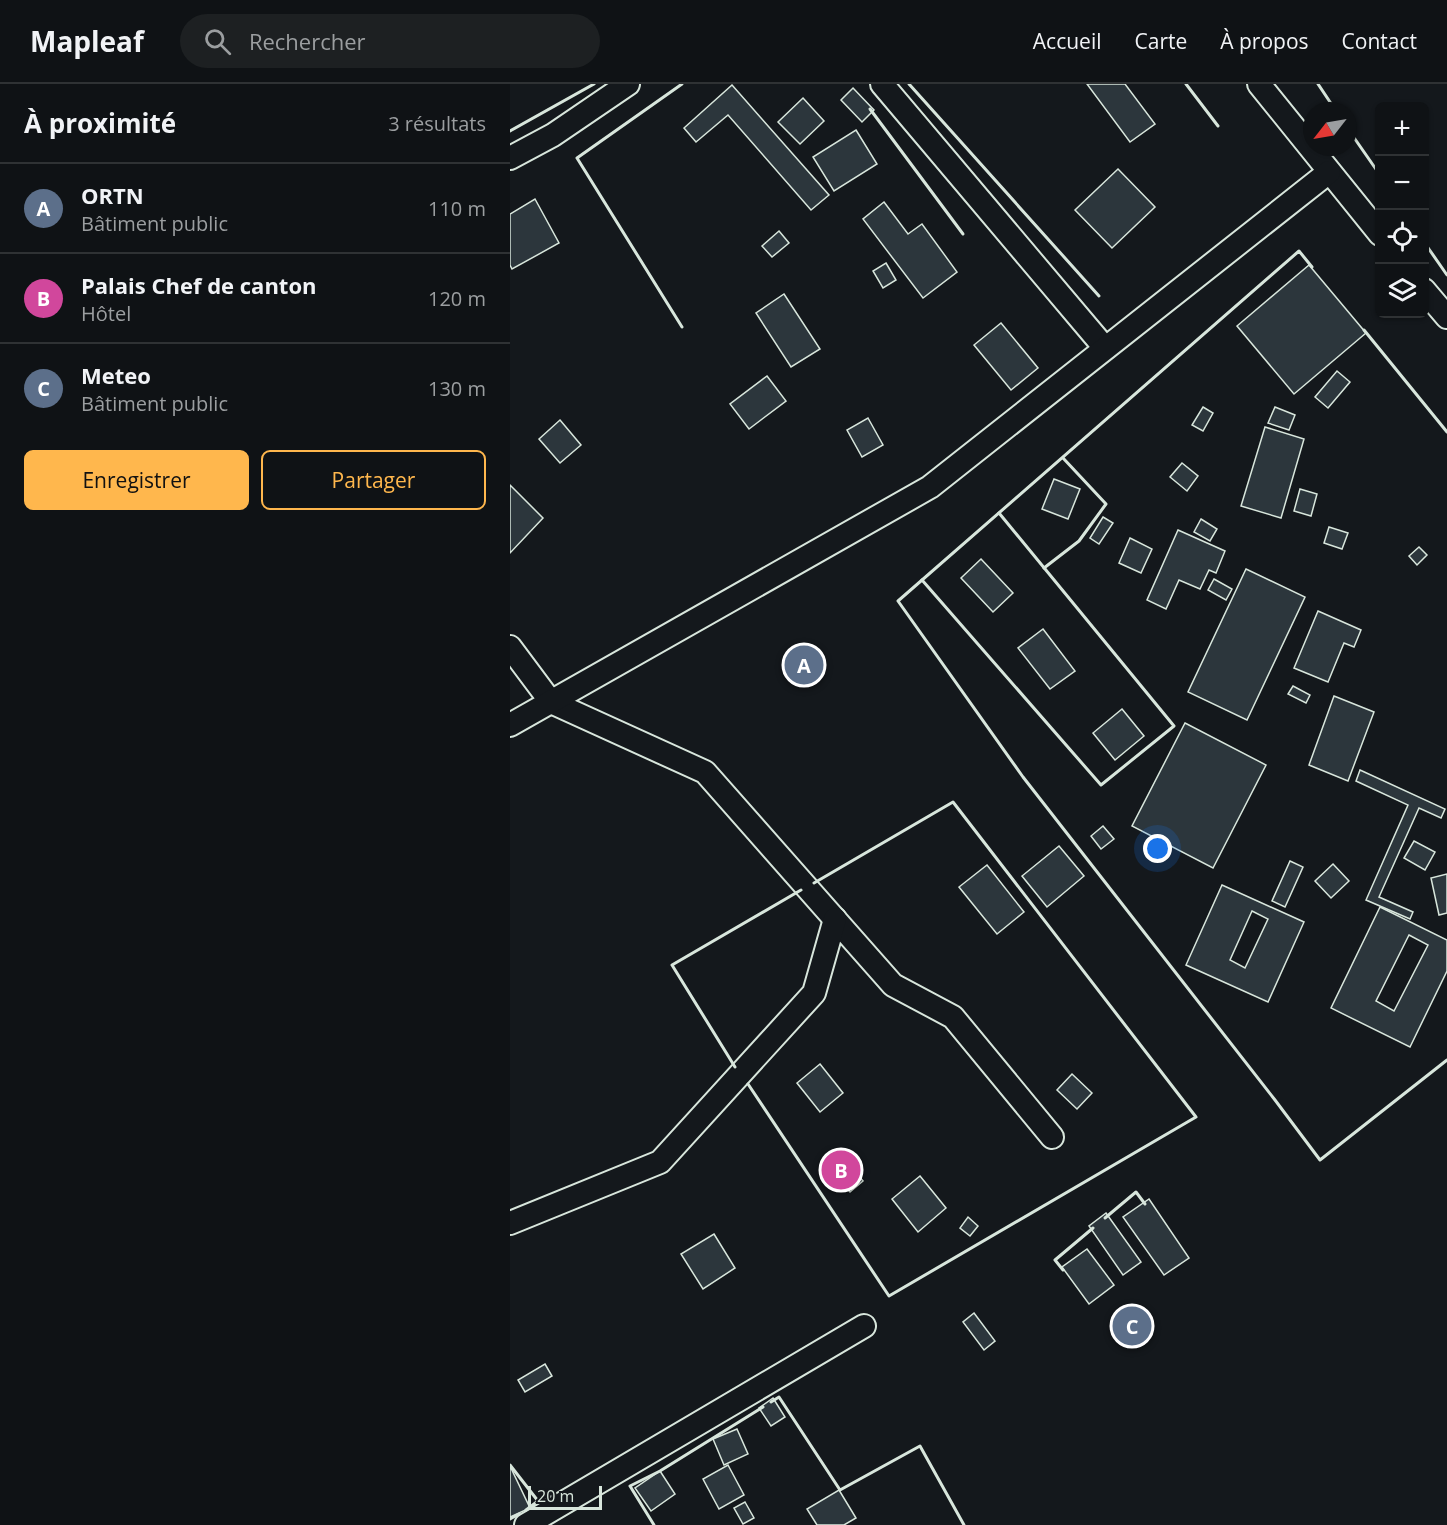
<!DOCTYPE html>
<html lang="fr">
<meta charset="utf-8">
<style>
body{margin:0;font-family:"Open Sans",sans-serif;background:#1d2022;color:#f1f3f6}
.controls{position:absolute;right:18px;top:18px;display:grid;overflow:hidden;border-radius:9px;box-shadow:0 2px 4px #0004}
.controls button{width:54px;height:54px;display:grid;place-items:center;padding:0;border:0;border-bottom:2px solid #2f3234;background:#0f1215;color:#f1f3f6;font:30px sans-serif}
.compass{position:absolute;left:793px;top:18px;width:54px;height:54px;border-radius:50%;background:#0f1215;box-shadow:0 2px 4px #0004;rotate:239deg}
.scale{position:absolute;left:18px;bottom:15px;width:74px;box-sizing:border-box;padding-left:6px;border:3px solid #d8e6dc;border-top:0;font-size:16px;line-height:21px;white-space:nowrap;color:#d8e6dc;-webkit-text-stroke:4px #14181c;paint-order:stroke}
.you{position:absolute;left:648px;top:765px;width:21px;height:21px;margin:-15px;border:4px solid #fff;border-radius:50%;background:#1a73e8;box-shadow:0 0 0 9px #1a73e833}
.badge{display:grid;place-items:center;width:39px;height:39px;border-radius:50%;background:#ffb74d;color:#fff;font-size:20px;font-weight:700}
.pin{position:absolute;translate:-50% -50%;border:3px solid #fff;box-shadow:0 2px 6px #0006}
.list{margin:0;padding:0;list-style:none}
h2{display:flex;justify-content:space-between;align-items:center;height:78px;margin:0;padding:0 24px;font-size:26px}
h2 small{font-size:20px;font-weight:400;color:#9b9ea0}
.list li{display:grid;grid-template-columns:39px 1fr auto;gap:18px;align-items:center;box-sizing:border-box;height:90px;padding:0 24px;border-top:2px solid #2f3234}
.list b{display:block;font-size:22px;white-space:nowrap}
.list p{margin:0;font-size:20px;white-space:nowrap;color:#9b9ea0}
.list em{font-size:20px;font-style:normal;color:#9b9ea0}
.actions{display:flex;gap:12px;padding:18px 24px}
.actions a{flex:1;padding:14px 0;border:2px solid #ffb74d;border-radius:9px;text-align:center;font-size:21px;color:#ffb74d}
.actions .main{background:#ffb74d;color:#111}
.icon{flex:none;width:33px;height:33px;fill:none;stroke:currentColor;stroke-width:2;stroke-linecap:round;stroke-linejoin:round}
.map{position:relative;flex:none;width:937px;height:1441px;overflow:hidden}
header{display:flex;align-items:center;gap:36px;box-sizing:border-box;height:84px;padding:0 30px;background:#0f1215;border-bottom:2px solid #2f3234}
header strong{font-size:28px}
nav{display:flex;gap:33px;margin-inline-start:auto;font-size:21px}
.search{width:420px;height:54px;background:#1d2022;display:flex;align-items:center;gap:15px;box-sizing:border-box;padding:0 21px;border-radius:33px;color:#9b9ea0;font-size:22px}
main{display:flex}
aside{flex:1;background:#0f1215}
.map>svg:first-child{display:block}
.building{fill:#2c363c;stroke:#d8e6dc;stroke-width:1.5;fill-rule:evenodd}
.lines{fill:none;stroke-linecap:round;stroke-linejoin:round}
.street-casing{stroke:#d8e6dc;stroke-width:26}
.street{stroke:#14181c;stroke-width:22}
.wall{stroke:#d8e6dc;stroke-width:3}
</style>
<header>
<strong>Mapleaf</strong>
<div class="search"><svg class="icon" aria-label="search" viewBox="0 0 24 24"><circle cx="10" cy="10" r="6"/><path d="M15 15l6 6"/></svg>Rechercher</div>
<nav><a>Accueil</a><a>Carte</a><a>À propos</a><a>Contact</a></nav>
</header>
<main>
<aside>
<h2>À proximité<small>3 résultats</small></h2>
<ul class="list">
<li><span class="badge" style="background:#5c6f8a">A</span><div><b>ORTN</b><p>Bâtiment public</p></div><em>110 m</em></li>
<li><span class="badge" style="background:#d1479c">B</span><div><b>Palais Chef de canton</b><p>Hôtel</p></div><em>120 m</em></li>
<li><span class="badge" style="background:#5c6f8a">C</span><div><b>Meteo</b><p>Bâtiment public</p></div><em>130 m</em></li>
</ul>
<div class="actions"><a class="main">Enregistrer</a><a>Partager</a></div>
</aside>
<div class="map">
<svg width="937" height="1441" viewBox="0 0 937 1441">
<rect width="100%" height="100%" fill="#14181c"/>
<g class="building">
<path d="M577,0H615L645,40L620,58Z"/>
<path d="M222,1L319,111L301,126L218,31L186,58L174,44Z"/>
<path d="M343,4L364,26L352,38L331,16Z"/>
<path d="M293,14L314,37L290,60L268,38Z"/>
<path d="M346,46L367,80L324,107L303,73Z"/>
<path d="M608,85L645,123L602,164L565,126Z"/>
<path d="M25,115L49,159L2,185L0,181V130Z"/>
<path d="M374,118L398,150L412,140L447,188L413,214L353,135Z"/>
<path d="M269,147L279,159L262,173L252,162Z"/>
<path d="M376,179L386,196L373,204L363,187Z"/>
<path d="M799,181L856,249L784,310L727,242Z"/>
<path d="M274,210L310,265L281,283L246,229Z"/>
<path d="M491,239L528,284L501,306L464,261Z"/>
<path d="M827,287L840,298L818,324L805,313Z"/>
<path d="M257,292L276,317L239,345L220,320Z"/>
<path d="M693,323L703,329L693,347L682,341Z"/>
<path d="M765,323L785,331L779,346L758,339Z"/>
<path d="M358,334L373,361L352,373L337,346Z"/>
<path d="M50,336L71,361L50,379L29,355Z"/>
<path d="M755,343L794,355L771,434L731,422Z"/>
<path d="M672,379L688,392L677,407L660,393Z"/>
<path d="M544,395L570,405L558,435L532,425Z"/>
<path d="M0,401L33,434L0,469Z"/>
<path d="M790,405L807,410L801,432L784,427Z"/>
<path d="M593,433L603,439L589,460L580,454Z"/>
<path d="M691,435L707,445L700,457L684,448Z"/>
<path d="M819,443L838,449L832,465L814,459Z"/>
<path d="M668,446L715,467L706,489L699,486L690,505L669,496L656,525L637,516Z"/>
<path d="M620,454L642,465L631,489L609,479Z"/>
<path d="M909,463L917,471L907,481L899,472Z"/>
<path d="M471,475L503,509L483,528L451,494Z"/>
<path d="M736,485L795,513L737,636L678,608Z"/>
<path d="M704,495L722,505L716,516L698,506Z"/>
<path d="M808,527L851,546L844,563L834,559L818,598L784,584Z"/>
<path d="M533,545L565,587L540,605L508,564Z"/>
<path d="M300,570L309,585L289,597L280,581Z"/>
<path d="M783,602L800,611L796,619L778,610Z"/>
<path d="M824,612L864,628L838,697L799,681Z"/>
<path d="M612,625L634,652L605,676L583,649Z"/>
<path d="M675,639L756,681L703,784L622,742Z"/>
<path d="M850,686L935,725L931,734L909,724L869,813L903,828L900,835L856,816L898,721L846,697Z"/>
<path d="M593,742L604,755L591,765L581,752Z"/>
<path d="M904,757L925,768L915,786L894,774Z"/>
<path d="M549,762L574,792L537,823L512,792Z"/>
<path d="M780,777L793,783L775,823L762,817Z"/>
<path d="M823,780L839,797L821,814L805,797Z"/>
<path d="M477,781L514,828L487,850L449,803Z"/>
<path d="M937,790V829L929,831L921,794Z"/>
<path d="M712,801L794,838L758,918L676,881ZM742,827L758,835L735,884L720,876Z"/>
<path d="M870,823L937,856V887L900,963L821,924ZM899,851L918,861L884,927L866,917Z"/>
<path d="M310,980L333,1009L310,1028L287,999Z"/>
<path d="M562,990L582,1009L567,1025L547,1006Z"/>
<path d="M337,1078L353,1097L340,1108L324,1089Z"/>
<path d="M410,1092L436,1124L408,1148L382,1115Z"/>
<path d="M639,1115L679,1174L654,1191L613,1133Z"/>
<path d="M596,1129L631,1178L613,1191L579,1142Z"/>
<path d="M458,1133L468,1142L460,1152L450,1144Z"/>
<path d="M204,1150L225,1184L193,1205L171,1170Z"/>
<path d="M577,1165L604,1201L579,1220L552,1183Z"/>
<path d="M464,1229L485,1257L474,1266L453,1238Z"/>
<path d="M35,1280L42,1292L15,1308L8,1296Z"/>
<path d="M263,1314L275,1333L261,1342L249,1324Z"/>
<path d="M227,1345L238,1370L214,1381L203,1355Z"/>
<path d="M218,1381L234,1411L209,1425L193,1395Z"/>
<path d="M0,1382L20,1424L0,1433Z"/>
<path d="M150,1387L165,1410L141,1427L125,1404Z"/>
<path d="M329,1406L346,1434L334,1441H307L297,1425Z"/>
<path d="M235,1418L244,1434L233,1440L224,1424Z"/>
</g>
<g class="lines">
<g class="street-casing">
<g id="street">
<path d="M372,0L595,264"/>
<path d="M749,0L870,150"/>
<path d="M0,74L43,51L118,0"/>
<path d="M914,206L937,233"/>
<path d="M0,563L41,618L195,688L383,901L443,933L542,1053"/>
<path d="M0,641L420,403L819,88"/>
<path d="M0,1139L150,1078L304,909L325,835"/>
<path d="M16,1441L354,1242"/>
</g>
</g>
<use href="#street" class="street"/>
<g class="wall">
<path d="M399,0L589,212"/>
<path d="M676,0L708,42"/>
<path d="M808,0L826,27"/>
<path d="M360,25L453,150"/>
<path d="M838,45L870,91"/>
<path d="M0,47L84,0"/>
<path d="M914,158L937,191"/>
<path d="M802,183L789,167L388,517L513,693L765,1016L810,1076L937,976"/>
<path d="M172,243L67,74L172,0"/>
<path d="M854,246L937,348"/>
<path d="M534,484L569,457L596,420L553,374"/>
<path d="M412,496L591,701L664,642L489,429"/>
<path d="M225,983L162,881L291,806"/>
<path d="M238,1000L379,1212L686,1033L443,718L304,799"/>
<path d="M595,1134L626,1108L635,1120"/>
<path d="M553,1186L545,1176L583,1144"/>
<path d="M261,1318L269,1313L330,1406L410,1362L454,1441"/>
<path d="M0,1381L28,1417L16,1426"/>
<path d="M0,1435L9,1430"/>
<path d="M144,1441L120,1402L150,1387L253,1323"/>
</g>
</g>
</svg>
<div class="controls">
<button>+</button>
<button>−</button>
<button><svg class="icon" aria-label="locate" viewBox="0 0 24 24"><circle cx="12" cy="12" r="6"/><path d="M12 2v4M12 18v4M2 12h4M18 12h4"/></svg></button>
<button><svg class="icon" aria-label="layers" viewBox="0 0 24 24"><path d="M12 4l9 5-9 5-9-5zM3 14l9 5 9-5"/></svg></button>
</div>
<svg class="compass" viewBox="-18 -18 36 36"><path d="M0-13l5 13h-10z" fill="#e53935"/><path d="M0 13l5-13h-10z" fill="#9b9ea0"/></svg>
<div class="scale">20 m</div>
<div class="you"></div>
<div class="pin badge" style="left:294px;top:581px;background:#5c6f8a">A</div>
<div class="pin badge" style="left:331px;top:1086px;background:#d1479c">B</div>
<div class="pin badge" style="left:622px;top:1242px;background:#5c6f8a">C</div>
</div>
</main>
